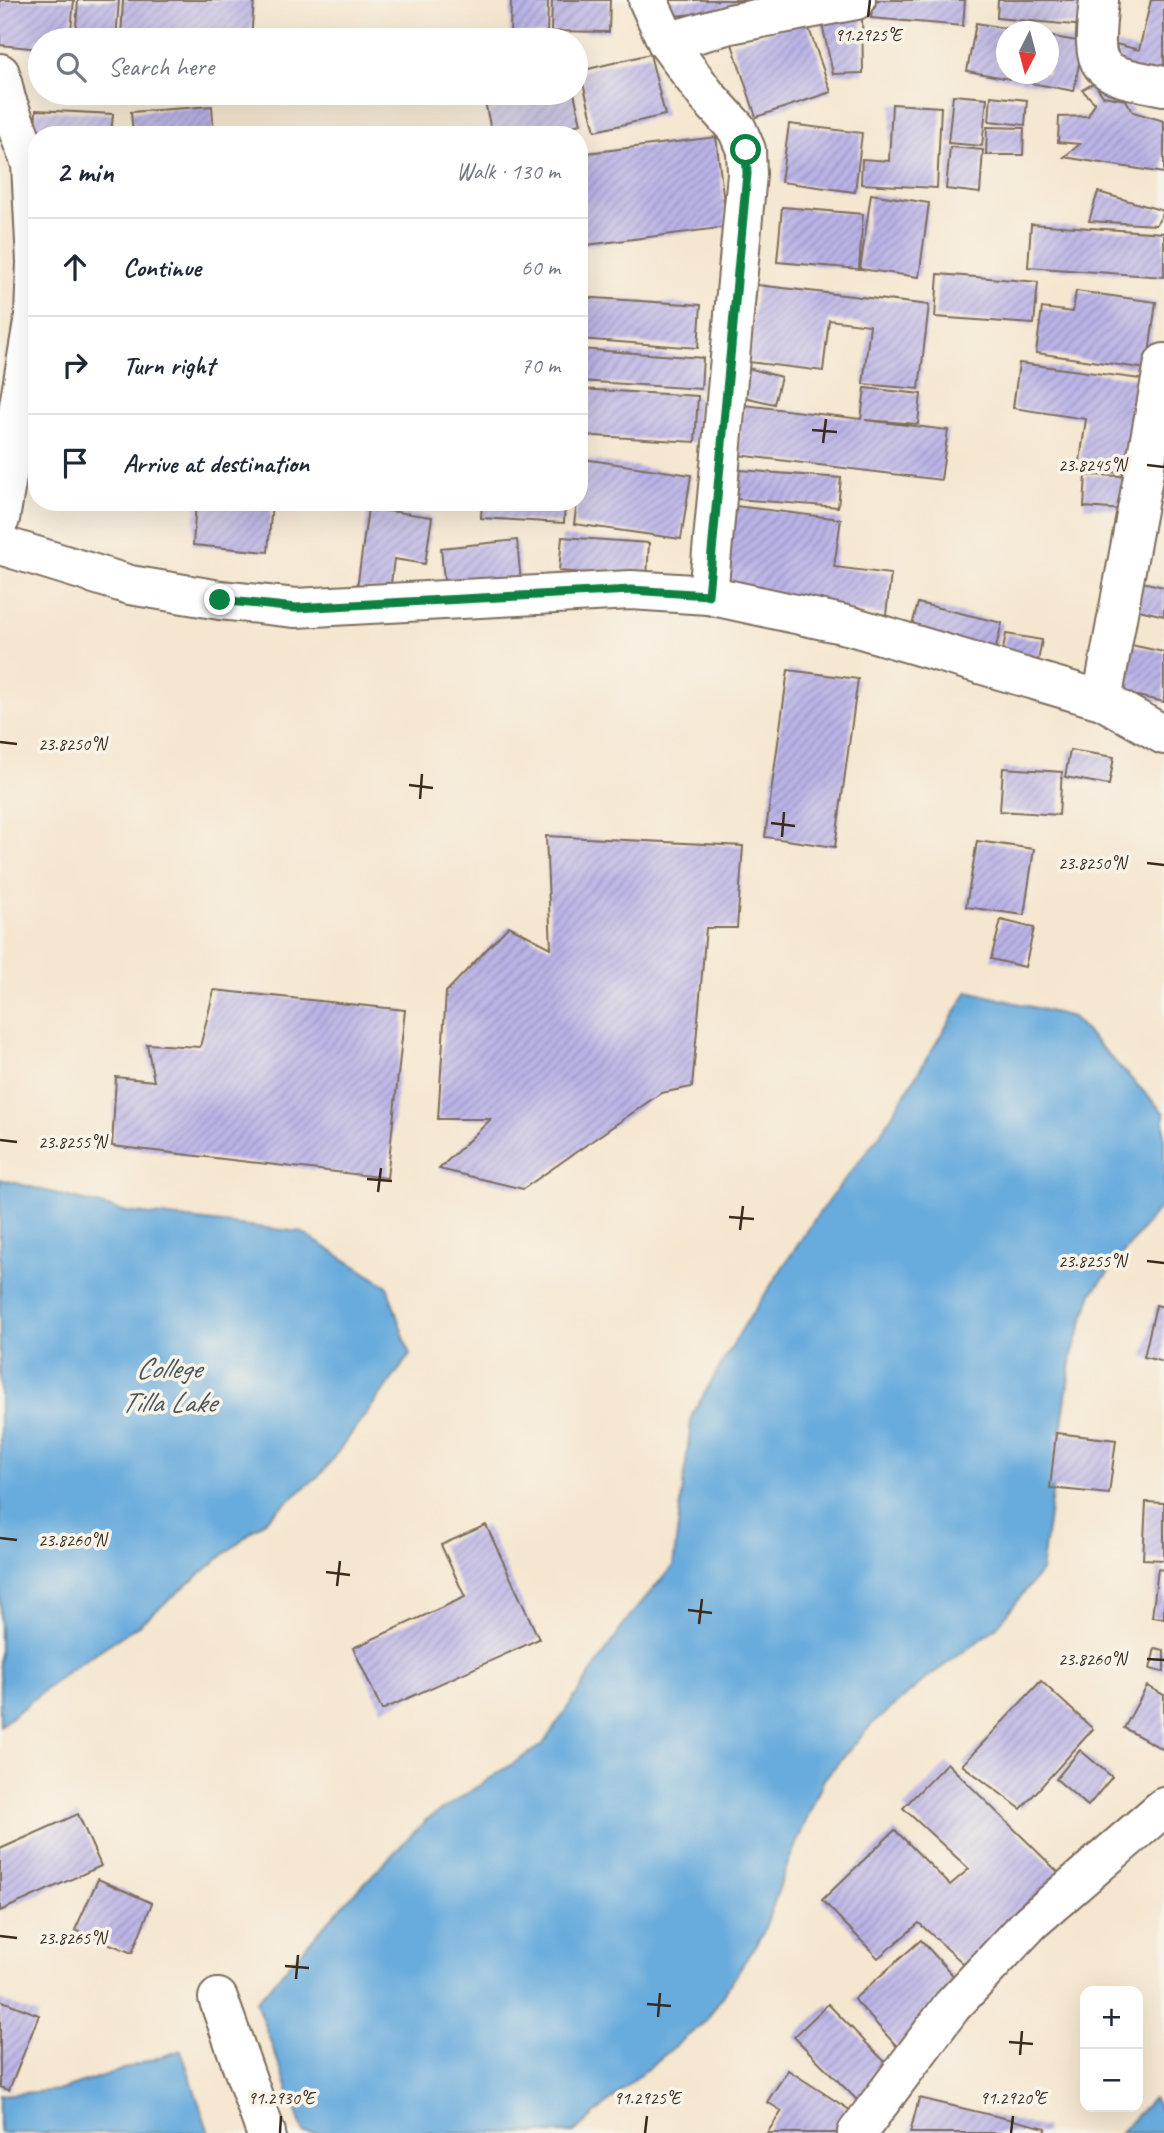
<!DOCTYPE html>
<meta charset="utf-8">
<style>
body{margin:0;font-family:Caveat,sans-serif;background:#f2f2f3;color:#1f2937}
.controls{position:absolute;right:21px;bottom:21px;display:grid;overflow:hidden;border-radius:14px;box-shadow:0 7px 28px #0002}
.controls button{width:63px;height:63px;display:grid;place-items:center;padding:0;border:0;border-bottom:2px solid #e0e1e3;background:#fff;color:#1f2937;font:35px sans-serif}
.compass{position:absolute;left:996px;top:21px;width:63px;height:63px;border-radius:50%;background:#fff;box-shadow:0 7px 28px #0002;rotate:186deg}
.stop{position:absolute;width:21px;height:21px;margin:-16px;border:5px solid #0b8043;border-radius:50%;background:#fff}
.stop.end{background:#0b8043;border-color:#fff;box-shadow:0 2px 7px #0008}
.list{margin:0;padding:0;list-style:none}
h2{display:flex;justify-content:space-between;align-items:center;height:91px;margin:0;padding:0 28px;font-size:30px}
h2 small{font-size:23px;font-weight:400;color:#747a83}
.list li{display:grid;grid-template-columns:46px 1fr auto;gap:21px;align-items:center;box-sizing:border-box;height:98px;padding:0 28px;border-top:2px solid #e0e1e3}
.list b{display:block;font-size:26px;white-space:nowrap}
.list em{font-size:23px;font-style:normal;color:#747a83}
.icon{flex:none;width:38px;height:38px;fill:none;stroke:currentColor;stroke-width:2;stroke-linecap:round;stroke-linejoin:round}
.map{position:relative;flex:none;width:1164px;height:2133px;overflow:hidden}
.search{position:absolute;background:#fff;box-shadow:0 7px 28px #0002;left:28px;top:28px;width:560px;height:77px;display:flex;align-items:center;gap:18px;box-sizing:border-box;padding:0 24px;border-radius:38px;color:#747a83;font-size:26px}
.panel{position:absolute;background:#fff;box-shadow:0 7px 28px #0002;left:28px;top:126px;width:560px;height:385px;border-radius:28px}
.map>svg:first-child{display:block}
.water{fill:#68abdd;stroke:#526a7e;stroke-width:2}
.building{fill:url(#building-hatch)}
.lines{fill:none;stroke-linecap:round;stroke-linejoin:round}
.street-casing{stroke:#7c6c5c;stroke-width:42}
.secondary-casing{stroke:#7c6c5c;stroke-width:42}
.street{stroke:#fff;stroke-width:38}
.secondary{stroke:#fff;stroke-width:38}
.route{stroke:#0b8043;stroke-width:9}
.ticks{fill:none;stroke:#3b2a1e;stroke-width:2.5}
.labels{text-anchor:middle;stroke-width:7;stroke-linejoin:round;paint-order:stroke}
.water-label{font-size:30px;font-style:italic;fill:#4b5761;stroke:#f7f3e8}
.ticks-label{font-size:18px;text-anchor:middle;fill:#3b2a1e;stroke:#f7f3e8;stroke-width:7;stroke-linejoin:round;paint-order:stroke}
</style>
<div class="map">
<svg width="1164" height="2133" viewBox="0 0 1164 2133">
<defs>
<pattern id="building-hatch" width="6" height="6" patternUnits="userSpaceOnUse" patternTransform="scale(1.75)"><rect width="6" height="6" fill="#bab3e8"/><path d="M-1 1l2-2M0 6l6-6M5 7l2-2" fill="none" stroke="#9892bb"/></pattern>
</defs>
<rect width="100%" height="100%" fill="#f7f3e8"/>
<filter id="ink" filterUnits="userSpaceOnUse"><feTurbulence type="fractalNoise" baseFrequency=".0143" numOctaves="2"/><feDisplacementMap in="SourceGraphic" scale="14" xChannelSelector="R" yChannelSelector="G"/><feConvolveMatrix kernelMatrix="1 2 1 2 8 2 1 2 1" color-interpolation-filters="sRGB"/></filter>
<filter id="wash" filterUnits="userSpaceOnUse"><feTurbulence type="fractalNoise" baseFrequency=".00686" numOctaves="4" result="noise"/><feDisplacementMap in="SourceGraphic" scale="28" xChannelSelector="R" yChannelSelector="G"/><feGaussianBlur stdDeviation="1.57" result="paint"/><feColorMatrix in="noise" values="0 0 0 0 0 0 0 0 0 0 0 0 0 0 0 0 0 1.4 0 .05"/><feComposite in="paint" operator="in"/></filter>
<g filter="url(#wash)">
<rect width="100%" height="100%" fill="#f5e6cf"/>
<g class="water">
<path d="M968,991L1072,1017L1164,1113V1202L1092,1293L1072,1355L1041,1571L996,1628L927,1678L871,1725L824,1779L790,1858L763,1933L706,2021L630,2083L574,2133H304L256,2002L345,1903L426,1820L543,1744L629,1617L673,1566L692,1415L742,1329L816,1217L881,1133Z"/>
<path d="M0,1179L127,1212L301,1232L387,1286L410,1355L322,1473L140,1624L71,1669L0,1726Z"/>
<path d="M181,2050L209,2133H0V2095L61,2090Z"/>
<path d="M1153,2098L1164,2117V2133H1120Z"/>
</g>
<g id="blocks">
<g class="building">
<path d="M0,0H74L70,40H40V49L0,45Z"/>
<path d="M78,0H119L116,40H75Z"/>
<path d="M123,0H254L251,40H121Z"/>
<path d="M511,0L548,2L547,34L510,33Z"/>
<path d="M552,0H610L609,32L551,31Z"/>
<path d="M663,0H800V3L664,17Z"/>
<path d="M873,0H965L963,26L871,18Z"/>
<path d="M998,0H1088L1085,26L997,18Z"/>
<path d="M1151,0H1164V76L1121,67L1116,44L1139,50Z"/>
<path d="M862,14L863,73L833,74L820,15Z"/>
<path d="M806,20L831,92L756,117L732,44Z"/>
<path d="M976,23L1015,30L1006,32V74H1048V36L1083,42L1074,91L967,71Z"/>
<path d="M650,54L665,115L595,131L580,71Z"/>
<path d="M1094,83L1103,96L1126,100L1133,112L1164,121V173L1064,157L1080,144L1058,142L1059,117L1088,116L1095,103L1082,90Z"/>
<path d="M504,93H574L581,124L528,135H492L484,97Z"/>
<path d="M953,95L987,98L982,146L948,143Z"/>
<path d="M991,96L1027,100L1025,125L989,121Z"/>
<path d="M892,104L941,107L937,188L861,184L862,159L889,161Z"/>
<path d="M212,106L214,135H133L131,112Z"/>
<path d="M36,110L113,114L111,135L35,133Z"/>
<path d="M789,124L862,133L855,192L781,182Z"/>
<path d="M987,127L1024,128L1023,155H986Z"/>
<path d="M716,137L727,227L579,246V154Z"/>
<path d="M950,147L983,150L980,193L946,189Z"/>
<path d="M1098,192L1164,211V212L1156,225L1089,221Z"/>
<path d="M871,194L929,203L919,277L860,269Z"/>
<path d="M782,207L863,214L859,269L777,262Z"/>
<path d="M1031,224L1164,233V277L1028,267Z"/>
<path d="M938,274L1038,282L1034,324L935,317Z"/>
<path d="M757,285L929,305L919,389L863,384L870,325L829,320L823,371L748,362Z"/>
<path d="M1076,291L1156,302L1147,369L1036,353L1042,308L1073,312Z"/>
<path d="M579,297L701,305L698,348L579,339Z"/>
<path d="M579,349L703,358L701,389L579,381Z"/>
<path d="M1019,363L1141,379L1127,474L1079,468L1086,419L1013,408Z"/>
<path d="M748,368L781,377L774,404L740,396Z"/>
<path d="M865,388L921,394L918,424L865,420L948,430L941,480L738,455L744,405L861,419Z"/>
<path d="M579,389L698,396L695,442L579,435Z"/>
<path d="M583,459L691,475L681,539L574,524L577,502H579Z"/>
<path d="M727,469L841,478L838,507L724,498Z"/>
<path d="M1086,475L1126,476L1124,510L1084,507Z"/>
<path d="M196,502H272L268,552L193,545Z"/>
<path d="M392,502H432L431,508L392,504Z"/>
<path d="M482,502H565L564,523L481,518Z"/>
<path d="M727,505L841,519L834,567L891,574L886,615L716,593Z"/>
<path d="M368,508L432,517L425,564L394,559L390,592L357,588Z"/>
<path d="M562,537L649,543L647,578L559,571Z"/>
<path d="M517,540L521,583L445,591L441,548Z"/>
<path d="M1142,582L1164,587V616L1135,609Z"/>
<path d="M918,603L1002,623L993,659L909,637Z"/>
<path d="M1006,634L1042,640L1036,672L1000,666Z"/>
<path d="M1122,643L1164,652V702L1111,690Z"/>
<path d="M788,670L858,679L835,847L765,837Z"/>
<path d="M1070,750L1114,757L1109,785L1065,777Z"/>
<path d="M1003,768L1062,772L1059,815L1000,811Z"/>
<path d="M546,836L743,846L737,928H706L692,1087L661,1093L523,1189L439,1169L491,1119H438L446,992L509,926L551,948Z"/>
<path d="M977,841L1034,849L1024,915L966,907Z"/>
<path d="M1001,920L1034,928L1025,967L991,959Z"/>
<path d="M214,990L405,1010L387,1178L112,1146L116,1077L154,1081L147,1044L200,1047Z"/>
<path d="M1156,1305L1164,1307V1362L1144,1357Z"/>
<path d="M1056,1433L1116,1440L1109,1494L1050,1488Z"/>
<path d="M1146,1502L1164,1503V1560L1143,1559Z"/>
<path d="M486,1525L539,1639L382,1710L353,1648L465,1597L441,1545Z"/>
<path d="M1158,1569L1164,1570V1618L1152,1617Z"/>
<path d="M1155,1648L1164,1650V1672L1150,1669Z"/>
<path d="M1041,1681L1093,1729L1021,1809L962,1765Z"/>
<path d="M1147,1686L1164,1695V1750L1124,1728Z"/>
<path d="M1080,1750L1112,1777L1088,1806L1056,1779Z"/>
<path d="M947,1763L1062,1876L966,1966L919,1923L878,1958L822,1900L895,1830L950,1885L969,1869L903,1808Z"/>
<path d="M78,1814L101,1866L0,1911V1849Z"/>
<path d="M98,1879L152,1903L132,1953L75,1930Z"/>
<path d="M921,1940L968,1992L901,2051L854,1999Z"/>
<path d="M0,2000L39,2015L9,2090L0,2087Z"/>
<path d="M828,2004L890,2067L857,2100L794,2037Z"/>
<path d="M788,2070L859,2116L848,2133H767L782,2111L767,2102Z"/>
<path d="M919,2098L1046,2128L1045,2133H910Z"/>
</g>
</g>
</g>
<g filter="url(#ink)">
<use href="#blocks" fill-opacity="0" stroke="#7c6c5c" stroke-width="2"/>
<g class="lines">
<g class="street-casing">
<g id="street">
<path d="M648,0L667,42L707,96L737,129L746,150L747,174L708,595"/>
<path d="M1099,0C1091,72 1094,73 1164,86"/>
<path d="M667,42L730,24L856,0"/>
<path d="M0,73L6,99L31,164L36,262L34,316L0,519"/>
<path d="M1102,700L1164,363"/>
<path d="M218,1998L266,2133"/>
<path d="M857,2133L952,2006L1031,1922L1164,1807"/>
</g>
</g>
<g class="secondary-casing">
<path id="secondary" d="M0,545L130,585L220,600L296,608L631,590L708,595L851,626L1102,700L1164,735"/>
</g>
<use href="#street" class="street"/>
<use href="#secondary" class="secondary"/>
</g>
</g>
<g class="lines" filter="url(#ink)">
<path class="route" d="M220,600L296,608L631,590L708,595L747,174L746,150"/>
</g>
<path class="ticks" d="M868,17L870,0M812,430L837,432M823,443L826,419M1147,465L1164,467M0,742L17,744M409,785L433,788M420,799L422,774M771,823L795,826M782,837L784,812M1147,863L1164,865M0,1140L17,1142M367,1179L392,1181M378,1192L381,1168M729,1217L754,1219M740,1230L743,1206M1147,1261L1164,1263M0,1538L17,1540M326,1572L350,1575M337,1586L340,1561M688,1610L712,1613M699,1624L702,1599M1147,1659L1164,1660M0,1936L17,1938M285,1966L309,1968M296,1979L298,1955M647,2004L671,2006M658,2017L660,1993M1009,2042L1033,2044M1020,2055L1022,2031M280,2133L281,2116M645,2133L647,2116M1011,2133L1013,2116"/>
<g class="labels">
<g class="water-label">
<text x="168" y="1378">College<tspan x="168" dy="34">Tilla Lake</tspan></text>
</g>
</g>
<g class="ticks-label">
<text x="868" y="41">91.2925°E</text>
<text x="1092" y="471">23.8245°N</text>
<text x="72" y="750">23.8250°N</text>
<text x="1092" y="869">23.8250°N</text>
<text x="72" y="1148">23.8255°N</text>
<text x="1092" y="1267">23.8255°N</text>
<text x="72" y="1546">23.8260°N</text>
<text x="1092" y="1665">23.8260°N</text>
<text x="72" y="1944">23.8265°N</text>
<text x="281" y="2104">91.2930°E</text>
<text x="647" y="2104">91.2925°E</text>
<text x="1013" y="2104">91.2920°E</text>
</g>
</svg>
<div class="controls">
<button>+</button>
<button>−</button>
</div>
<svg class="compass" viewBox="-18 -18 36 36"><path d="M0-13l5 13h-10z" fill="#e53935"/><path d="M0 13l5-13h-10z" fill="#747a83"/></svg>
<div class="stop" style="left:746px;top:150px"></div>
<div class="stop end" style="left:220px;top:600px"></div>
<div class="search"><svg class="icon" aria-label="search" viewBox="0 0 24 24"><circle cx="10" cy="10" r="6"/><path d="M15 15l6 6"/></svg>Search here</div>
<section class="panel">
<h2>2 min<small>Walk · 130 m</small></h2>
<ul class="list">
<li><svg class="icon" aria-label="ahead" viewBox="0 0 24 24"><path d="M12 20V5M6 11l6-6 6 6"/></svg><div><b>Continue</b></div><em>60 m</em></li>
<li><svg class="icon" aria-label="right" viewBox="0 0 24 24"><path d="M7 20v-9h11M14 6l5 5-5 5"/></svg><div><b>Turn right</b></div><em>70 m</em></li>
<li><svg class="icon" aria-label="arrive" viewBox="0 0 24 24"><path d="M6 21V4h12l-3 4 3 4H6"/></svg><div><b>Arrive at destination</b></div></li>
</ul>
</section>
</div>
